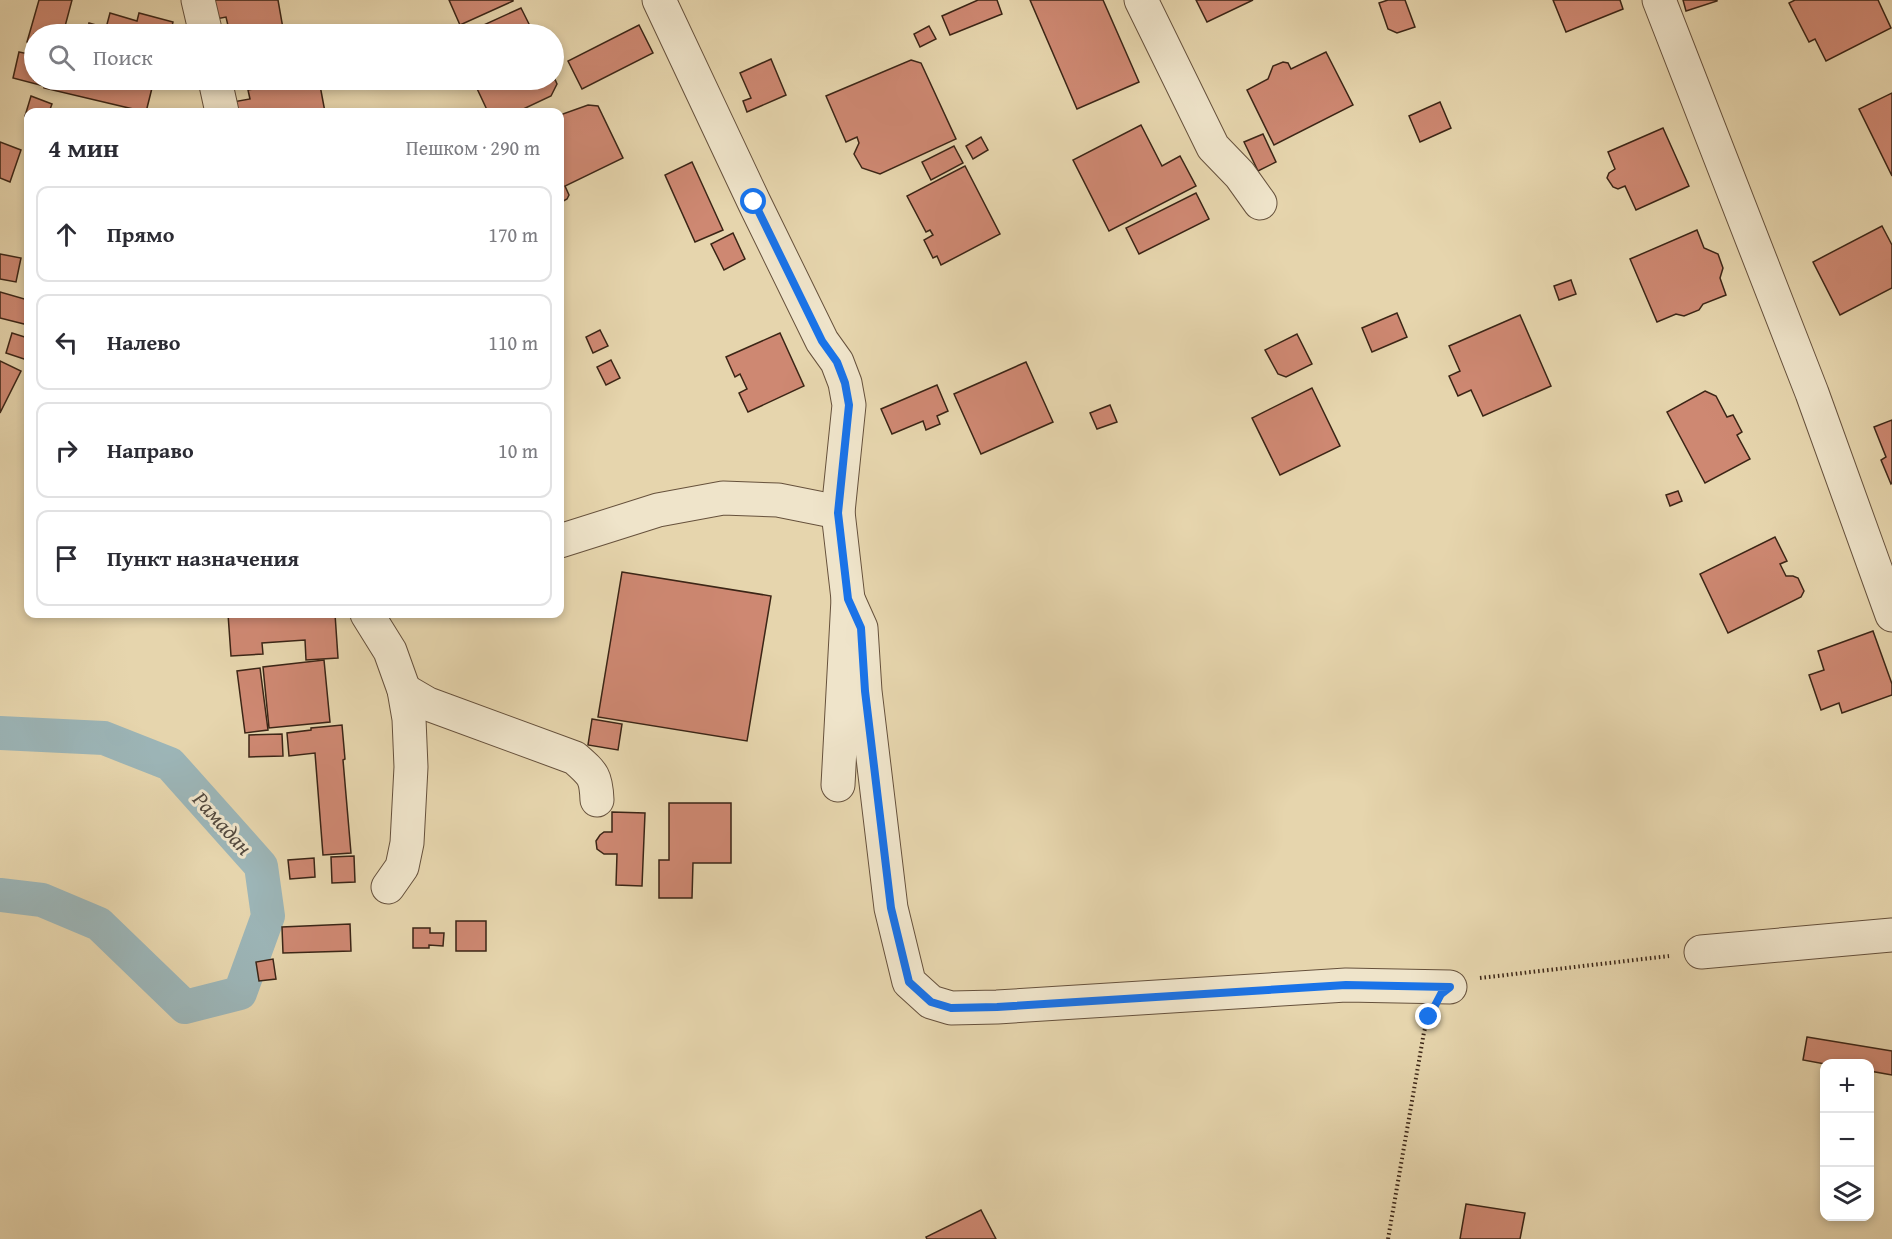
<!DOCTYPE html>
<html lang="ru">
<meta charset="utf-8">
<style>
body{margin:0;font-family:"Gentium Book Plus",serif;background:#f7f7f7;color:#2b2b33}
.controls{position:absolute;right:18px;bottom:18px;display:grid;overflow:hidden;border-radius:12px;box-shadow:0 3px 9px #0003}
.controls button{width:54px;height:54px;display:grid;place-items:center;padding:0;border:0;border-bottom:2px solid #e1e1e2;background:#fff;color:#2b2b33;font:30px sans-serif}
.stop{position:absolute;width:18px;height:18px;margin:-14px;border:4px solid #1a73e8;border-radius:50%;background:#fff}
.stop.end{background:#1a73e8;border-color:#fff;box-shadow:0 2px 6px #0008}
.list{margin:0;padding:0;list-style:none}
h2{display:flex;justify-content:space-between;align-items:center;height:78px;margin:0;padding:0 24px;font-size:26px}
h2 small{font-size:20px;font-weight:400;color:#7c7c81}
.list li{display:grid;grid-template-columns:39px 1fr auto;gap:18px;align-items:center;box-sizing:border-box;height:96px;margin:0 12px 12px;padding:0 12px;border:2px solid #e1e1e2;border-radius:12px}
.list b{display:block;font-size:22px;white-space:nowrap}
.list em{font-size:20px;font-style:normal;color:#7c7c81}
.icon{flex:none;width:33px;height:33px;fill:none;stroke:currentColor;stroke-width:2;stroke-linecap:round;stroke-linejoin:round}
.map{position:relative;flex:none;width:1892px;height:1239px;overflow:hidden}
.search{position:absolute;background:#fff;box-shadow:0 3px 9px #0003;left:24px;top:24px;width:540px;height:66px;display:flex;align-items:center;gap:15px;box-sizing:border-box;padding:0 21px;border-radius:33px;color:#7c7c81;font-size:22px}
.panel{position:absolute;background:#fff;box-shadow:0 3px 9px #0003;left:24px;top:108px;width:540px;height:510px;border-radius:12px}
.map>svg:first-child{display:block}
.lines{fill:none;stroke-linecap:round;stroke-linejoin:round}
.canal{stroke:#9cb5b7;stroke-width:34}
.building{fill:#ce8872;stroke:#3b2516;stroke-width:1.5}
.minor-casing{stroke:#66513c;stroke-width:35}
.path{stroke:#3b2516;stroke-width:4;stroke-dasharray:1.5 3;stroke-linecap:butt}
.minor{stroke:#efe4ca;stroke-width:33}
.route{stroke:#1a73e8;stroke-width:8}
.labels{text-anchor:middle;stroke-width:6;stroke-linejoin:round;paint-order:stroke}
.water-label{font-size:22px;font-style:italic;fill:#53493e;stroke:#efe4ca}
</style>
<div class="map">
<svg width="1892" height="1239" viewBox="0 0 1892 1239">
<rect width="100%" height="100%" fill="#e6d5ad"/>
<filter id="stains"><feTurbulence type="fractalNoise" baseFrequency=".00333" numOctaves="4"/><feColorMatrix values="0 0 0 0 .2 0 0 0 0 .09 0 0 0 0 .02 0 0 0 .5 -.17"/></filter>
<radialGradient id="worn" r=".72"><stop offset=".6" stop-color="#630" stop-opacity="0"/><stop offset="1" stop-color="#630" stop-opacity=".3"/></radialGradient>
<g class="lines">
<path class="canal" d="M0,733L104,738L170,764L261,866L268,916L240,993L185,1007L99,924L42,900L0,895"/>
</g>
<g class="building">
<path d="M39,0H72L63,34H34V44L27,42Z"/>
<path d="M207,0H278L284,34H230L226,17L210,20Z"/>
<path d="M449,0H513V1L460,25Z"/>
<path d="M978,0H997L1002,14L950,35L942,16Z"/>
<path d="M1030,0H1103L1139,82L1077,109Z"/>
<path d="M1196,0H1253L1207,22Z"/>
<path d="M1388,0H1405L1415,27L1397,33L1388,29L1379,3Z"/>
<path d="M1553,0H1620L1623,9L1566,32Z"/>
<path d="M1683,0H1717V1L1686,11Z"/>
<path d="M1795,0H1878L1891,28L1826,61L1815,39L1809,42L1789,3Z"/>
<path d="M521,8L534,34H464Z"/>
<path d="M110,13L137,21L139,13L173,22L170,34H86L89,23L106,28Z"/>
<path d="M639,25L653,53L582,89L568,61Z"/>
<path d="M929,26L936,39L920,47L914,34Z"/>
<path d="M19,52L34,55V80H134L153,84L146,112L44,88V86L13,78Z"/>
<path d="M1326,52L1353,105L1274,145L1247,90L1268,79L1273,66L1283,62L1288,63L1291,69Z"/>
<path d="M771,59L786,95L747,112L743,101L751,98L740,73Z"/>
<path d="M911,60L921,63L956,139L880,174L862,168L854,154L859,143L857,137L846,142L826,96Z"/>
<path d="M554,77L557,84L551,96L517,112H488L473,80H554Z"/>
<path d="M301,80H319L325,112H229L227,103L250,99L248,90Z"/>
<path d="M1892,93V176L1859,109Z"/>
<path d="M31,96L52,104L49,112H28V117L25,116Z"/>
<path d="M1440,102L1451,128L1420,142L1409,116Z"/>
<path d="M588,105L598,106L623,158L565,186L569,195L567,199L560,203V115Z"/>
<path d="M1141,125L1162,166L1180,156L1196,186L1109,231L1073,160Z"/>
<path d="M1663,128L1689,186L1636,210L1625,186L1618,189L1613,187L1607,178L1609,173L1615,169L1608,152Z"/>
<path d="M1263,134L1276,162L1258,171L1244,142Z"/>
<path d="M981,137L988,150L973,159L966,146Z"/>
<path d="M0,142L21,150L10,182L0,178Z"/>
<path d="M954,146L963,163L931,180L922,162Z"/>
<path d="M692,162L723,230L695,242L665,175Z"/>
<path d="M965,166L1000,234L941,265L937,256L933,258L924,240L933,235L930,230L926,232L907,196Z"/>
<path d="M1196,193L1209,219L1139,254L1126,228Z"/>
<path d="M1882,226L1892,245V288L1840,315L1813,262Z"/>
<path d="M1697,230L1704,248L1718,254L1723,268L1720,278L1726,295L1703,304L1699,310L1684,316L1676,314L1657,322L1630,259Z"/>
<path d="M733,233L745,259L724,270L711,244Z"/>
<path d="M0,254L21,258L16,282L0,279Z"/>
<path d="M1571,280L1576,294L1559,300L1554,286Z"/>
<path d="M0,292L28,300V325L0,318Z"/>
<path d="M1397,313L1407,337L1372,352L1362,328Z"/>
<path d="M1520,315L1551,386L1483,416L1471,390L1458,396L1449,376L1460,371L1449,346Z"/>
<path d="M600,330L608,346L593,353L586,337Z"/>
<path d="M12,333L28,338L27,360L6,353Z"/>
<path d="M780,333L804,386L748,412L739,393L747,389L740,374L735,377L726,357Z"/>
<path d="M1297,334L1312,364L1286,377L1278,374L1265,350Z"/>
<path d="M611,360L620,378L606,385L597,367Z"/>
<path d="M0,361L21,371L0,413Z"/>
<path d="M1026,362L1053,422L981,454L954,394Z"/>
<path d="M937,385L948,411L937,416L940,424L926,430L923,421L892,434L881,409Z"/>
<path d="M1312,388L1340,446L1280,475L1252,418Z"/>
<path d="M1705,391L1716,396L1727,417L1733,415L1742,432L1737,435L1750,459L1705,483L1667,412Z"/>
<path d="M1110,405L1117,422L1097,429L1090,413Z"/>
<path d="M1892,420V483L1891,484L1881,460L1886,457L1874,427Z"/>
<path d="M1678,491L1682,501L1670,506L1666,495Z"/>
<path d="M1775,537L1787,561L1780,564L1786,576H1793L1798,578L1804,591L1801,597L1728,633L1700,574Z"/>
<path d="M622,572L771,596L747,741L598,717Z"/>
<path d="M228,614H335L338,658L306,660L305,640L262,643L263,654L231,656Z"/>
<path d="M1873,631L1892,684V695L1842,713L1839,703L1821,710L1809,675L1824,670L1818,651Z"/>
<path d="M324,660L330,722L269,728L263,667Z"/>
<path d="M260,668L268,730L245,733L237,671Z"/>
<path d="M592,719L622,724L618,750L588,745Z"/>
<path d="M342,725L345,759L343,760L351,853L323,855L315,753L289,756L287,733L311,730V728Z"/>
<path d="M282,734L283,756L249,757V735Z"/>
<path d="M669,803H731V863H693L692,898H659V860H669Z"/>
<path d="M612,812L645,813L642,886L616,885L617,854H604L597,849L596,841L600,835L604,832H612Z"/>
<path d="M354,856L355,882L332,883L331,857Z"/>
<path d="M314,858L315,877L290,879L288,860Z"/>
<rect x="456" y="921" width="30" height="30"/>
<path d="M350,924L351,951L283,953L282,927Z"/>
<path d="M413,928H430V933H444L443,946L429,945V948H413Z"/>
<path d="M273,959L276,979L259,981L256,962Z"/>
<path d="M1807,1037L1892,1051V1075L1870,1071V1064H1825L1803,1060Z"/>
<path d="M1466,1204L1525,1213L1520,1239H1460Z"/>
<path d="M981,1210L996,1239H927L926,1237Z"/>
</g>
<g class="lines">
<g class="minor-casing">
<g id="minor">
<path d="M198,0L206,34"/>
<path d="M659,0L754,202L822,341L837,362L845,383L849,405L838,512L848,599L838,785"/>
<path d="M1141,0L1213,147L1240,175L1260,203"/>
<path d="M1659,0L1812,393L1892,615"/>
<path d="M215,80L222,112"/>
<path d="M560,541L658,510L723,498L778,500L838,512"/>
<path d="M848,599L861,628L865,691L891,908L909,982L931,1002L951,1008L997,1007L1346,985L1450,987"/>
<path d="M367,614L390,651L404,690L409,719L411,767L407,843L402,867L388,887"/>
<path d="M404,690L428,704L575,758C593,774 596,776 597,800"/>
<path d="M1701,952L1892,935"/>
</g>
</g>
<g class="path">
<path d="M1480,978L1669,956"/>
<path d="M1388,1239L1424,1032L1428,1019"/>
</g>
<use href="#minor" class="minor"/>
</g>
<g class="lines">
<path class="route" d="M754,202L822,341L837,362L845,383L849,405L838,513L848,599L861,628L865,691L891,908L909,982L931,1002L951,1008L997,1007L1346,985L1450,987L1441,994L1429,1017"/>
</g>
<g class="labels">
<g class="water-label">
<text transform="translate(223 823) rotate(48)" y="8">Рамадан</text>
</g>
</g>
<rect width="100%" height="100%" filter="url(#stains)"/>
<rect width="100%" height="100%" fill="url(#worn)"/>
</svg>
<div class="controls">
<button>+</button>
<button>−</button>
<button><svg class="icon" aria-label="layers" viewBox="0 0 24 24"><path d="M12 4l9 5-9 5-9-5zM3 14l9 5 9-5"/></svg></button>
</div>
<div class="stop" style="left:754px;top:202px"></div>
<div class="stop end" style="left:1429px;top:1017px"></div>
<div class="search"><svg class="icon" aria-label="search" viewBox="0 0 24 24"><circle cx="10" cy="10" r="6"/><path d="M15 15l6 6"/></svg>Поиск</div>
<section class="panel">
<h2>4 мин<small>Пешком · 290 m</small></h2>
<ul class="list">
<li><svg class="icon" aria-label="ahead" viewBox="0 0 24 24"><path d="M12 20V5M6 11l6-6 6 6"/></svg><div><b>Прямо</b></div><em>170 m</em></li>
<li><svg class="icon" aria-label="left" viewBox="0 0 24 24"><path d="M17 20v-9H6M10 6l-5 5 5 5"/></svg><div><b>Налево</b></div><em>110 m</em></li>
<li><svg class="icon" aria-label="right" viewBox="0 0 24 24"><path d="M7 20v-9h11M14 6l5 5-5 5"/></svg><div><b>Направо</b></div><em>10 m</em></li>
<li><svg class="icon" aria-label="arrive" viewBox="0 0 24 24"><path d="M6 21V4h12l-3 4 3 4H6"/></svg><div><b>Пункт назначения</b></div></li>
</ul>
</section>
</div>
